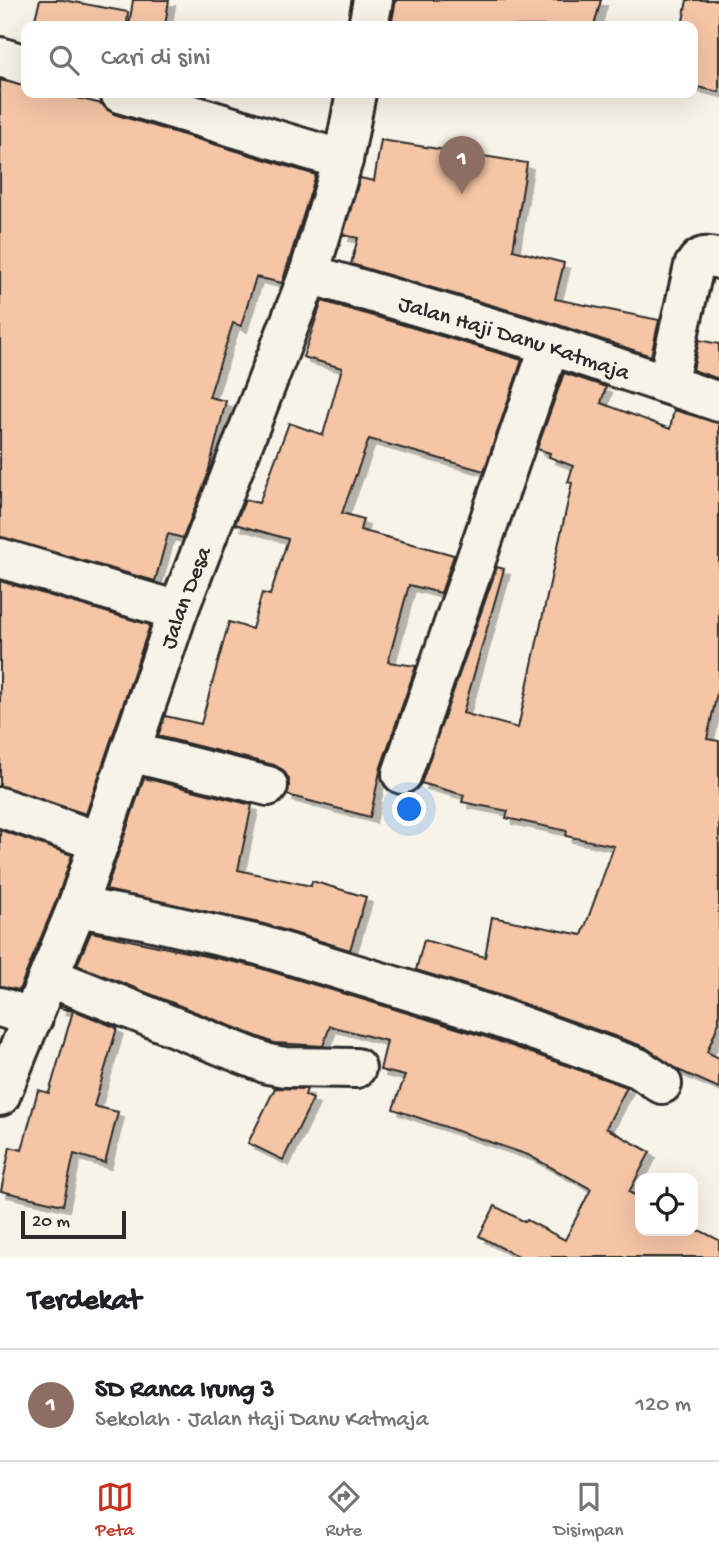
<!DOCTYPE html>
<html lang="id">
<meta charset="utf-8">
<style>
body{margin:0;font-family:"Gochi Hand",sans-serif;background:#f2f2f2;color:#202124}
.controls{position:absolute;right:21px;bottom:21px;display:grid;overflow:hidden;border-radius:14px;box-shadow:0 7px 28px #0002}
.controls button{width:63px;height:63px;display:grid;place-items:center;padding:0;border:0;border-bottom:2px solid #e0e0e0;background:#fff;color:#202124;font:35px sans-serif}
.scale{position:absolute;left:21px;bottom:18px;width:105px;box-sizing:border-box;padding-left:7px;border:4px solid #2b2b2b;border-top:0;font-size:19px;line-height:24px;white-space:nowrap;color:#2b2b2b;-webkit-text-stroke:5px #f7f3e8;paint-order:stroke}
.you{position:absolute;left:410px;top:810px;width:24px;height:24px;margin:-18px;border:5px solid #fff;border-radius:50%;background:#1a73e8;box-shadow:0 0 0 10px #1a73e833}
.badge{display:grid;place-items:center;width:46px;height:46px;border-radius:50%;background:#c8321e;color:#fff;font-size:23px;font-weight:700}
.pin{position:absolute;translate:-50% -58px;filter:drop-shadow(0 2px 4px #0008)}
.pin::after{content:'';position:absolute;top:37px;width:24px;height:21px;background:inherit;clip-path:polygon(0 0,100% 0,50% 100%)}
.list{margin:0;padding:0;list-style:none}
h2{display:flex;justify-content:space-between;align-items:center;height:91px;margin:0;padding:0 28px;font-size:30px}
h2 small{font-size:23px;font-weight:400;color:#757577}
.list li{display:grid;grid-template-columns:46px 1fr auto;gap:21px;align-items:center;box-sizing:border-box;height:112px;padding:0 28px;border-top:2px solid #e0e0e0}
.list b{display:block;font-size:26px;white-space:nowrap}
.list p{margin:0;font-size:23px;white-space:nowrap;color:#757577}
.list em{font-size:23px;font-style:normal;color:#757577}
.icon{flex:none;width:38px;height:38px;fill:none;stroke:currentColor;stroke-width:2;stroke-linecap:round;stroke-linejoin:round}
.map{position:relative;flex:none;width:719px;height:1257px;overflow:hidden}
.search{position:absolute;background:#fff;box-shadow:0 7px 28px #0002;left:21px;right:21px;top:21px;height:77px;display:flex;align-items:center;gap:18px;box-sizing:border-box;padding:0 24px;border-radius:14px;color:#757577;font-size:26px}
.sheet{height:203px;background:#fff}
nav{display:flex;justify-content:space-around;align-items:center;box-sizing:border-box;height:98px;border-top:2px solid #e0e0e0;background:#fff;font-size:19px;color:#757577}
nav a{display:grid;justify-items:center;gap:4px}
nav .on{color:#c8321e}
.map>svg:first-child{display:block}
.building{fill:#f5c5a5;stroke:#2b2b2b;stroke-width:2;filter:url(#shadow)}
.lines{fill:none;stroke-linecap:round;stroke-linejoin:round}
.street-casing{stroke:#2b2b2b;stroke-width:44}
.street{stroke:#f7f3e8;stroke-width:38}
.labels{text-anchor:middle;stroke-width:7;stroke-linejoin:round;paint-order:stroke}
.street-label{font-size:23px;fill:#2b2b2b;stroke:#f7f3e8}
</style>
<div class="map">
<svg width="719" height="1257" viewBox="0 0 719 1257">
<defs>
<filter id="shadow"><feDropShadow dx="6" dy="6" stdDeviation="0" flood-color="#0004"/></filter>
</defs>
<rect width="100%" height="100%" fill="#f7f3e8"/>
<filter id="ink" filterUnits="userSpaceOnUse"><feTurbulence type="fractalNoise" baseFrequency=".0143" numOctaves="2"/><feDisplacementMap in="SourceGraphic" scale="14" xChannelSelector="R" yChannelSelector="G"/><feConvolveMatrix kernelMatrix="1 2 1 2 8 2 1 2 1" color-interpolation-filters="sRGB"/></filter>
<g filter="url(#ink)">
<g class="building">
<path d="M40,0H63L128,12L127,26H33Z"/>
<path d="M133,0H169L165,26H129Z"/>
<path d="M396,0H601L594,26H391Z"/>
<path d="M687,0H719V92L693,86V26H682Z"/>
<path d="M0,80L26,86V93H57L102,104L114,114L316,175L282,283L256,277L241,326L233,323L209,397L226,401L207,477L183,538L168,534L155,581L0,537Z"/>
<path d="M381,140L527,163L513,250L564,263L555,299L659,320L651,356L556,324L351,264L358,238L343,235L360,178L374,181Z"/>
<path d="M322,301L522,360L484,471L369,439L342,513L363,519L360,530L454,555L441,593L409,585L388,662L416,666L381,767L370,817L287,795L289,779L283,770L274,765L158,736L165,716L201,724L229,622L252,629L262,593L270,595L288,539L235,524L245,500L259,503L289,423L323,435L342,368L303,357Z"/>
<path d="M699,340L719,344V379L693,370Z"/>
<path d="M564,373L606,387L601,403L670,429L674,410L719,423V684L707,739L719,741V1022L707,1052L719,1058V1088L678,1070L645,1047L502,996L416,970L424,940L485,957L492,917L582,935L614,846L566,836L567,831L506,818L508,811L462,802L464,795L421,783L497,567L504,569L463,713L518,728L572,483L568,482L573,466L549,457L550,453L537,449Z"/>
<path d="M0,581L150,625L86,814L0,786Z"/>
<path d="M144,778L252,805L238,870L311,886L312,881L366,897L350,950L264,924L106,890Z"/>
<path d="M0,830L72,855L57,899L19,990L0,986Z"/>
<path d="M91,932L253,966L489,1038L627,1087L606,1128L650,1152L629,1192L640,1198V1231H701L719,1240V1257H519L479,1236L495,1206L525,1222L527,1220L565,1240L591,1189L528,1155L393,1109L405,1076L380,1070L387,1041L330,1026L323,1046L274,1043L77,965Z"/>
<path d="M61,1005L117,1028L94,1106L118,1112L105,1163L74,1154L63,1205L1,1191L10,1147L22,1150L38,1090L49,1093L73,1011L60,1008Z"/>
<path d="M275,1088L307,1089L305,1095L313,1099L283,1160L248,1143Z"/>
</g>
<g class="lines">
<g class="street-casing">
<g id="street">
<path d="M368,26L373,0"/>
<path d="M0,57L26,65"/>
<path d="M120,93L343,160"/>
<path id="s1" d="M309,274L550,345L719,402"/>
<path d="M667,384L694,266C701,254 707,256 719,259"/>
<path d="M0,558L178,611"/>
<path d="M130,752L268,786"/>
<path d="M402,774L550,345"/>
<path d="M0,807L100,842"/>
<path d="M77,907L144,919L259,945L496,1017L638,1068L662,1084"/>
<path d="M49,977L268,1064L285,1067L356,1068"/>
<path d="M0,1007L33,1018"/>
<path id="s2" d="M0,1096L77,907L178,611L309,274L343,160L356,93"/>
</g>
</g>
<use href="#street" class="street"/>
</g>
</g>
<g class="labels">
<g class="street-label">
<text dy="8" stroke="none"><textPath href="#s1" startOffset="215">Jalan Haji Danu Katmaja</textPath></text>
<text dy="8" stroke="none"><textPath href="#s2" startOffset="532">Jalan Desa</textPath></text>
</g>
</g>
</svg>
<div class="controls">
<button><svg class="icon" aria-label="locate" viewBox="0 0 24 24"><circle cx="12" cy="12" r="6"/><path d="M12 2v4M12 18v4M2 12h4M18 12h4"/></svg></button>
</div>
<div class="scale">20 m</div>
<div class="you"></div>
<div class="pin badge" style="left:462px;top:194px;background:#8d6e63">1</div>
<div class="search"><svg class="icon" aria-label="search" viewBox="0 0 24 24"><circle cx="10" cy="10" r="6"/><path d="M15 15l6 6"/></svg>Cari di sini</div>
</div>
<section class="sheet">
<h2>Terdekat<small></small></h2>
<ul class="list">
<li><span class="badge" style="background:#8d6e63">1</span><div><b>SD Ranca Irung 3</b><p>Sekolah · Jalan Haji Danu Katmaja</p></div><em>120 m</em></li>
</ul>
</section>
<nav>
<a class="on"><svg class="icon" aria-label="map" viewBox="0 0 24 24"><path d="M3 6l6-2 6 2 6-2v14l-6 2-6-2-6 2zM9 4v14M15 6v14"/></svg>Peta</a>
<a><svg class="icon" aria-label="directions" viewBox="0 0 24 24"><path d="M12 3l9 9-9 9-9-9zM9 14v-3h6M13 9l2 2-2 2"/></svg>Rute</a>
<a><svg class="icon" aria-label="saved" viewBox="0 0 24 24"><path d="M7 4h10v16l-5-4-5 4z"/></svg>Disimpan</a>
</nav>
